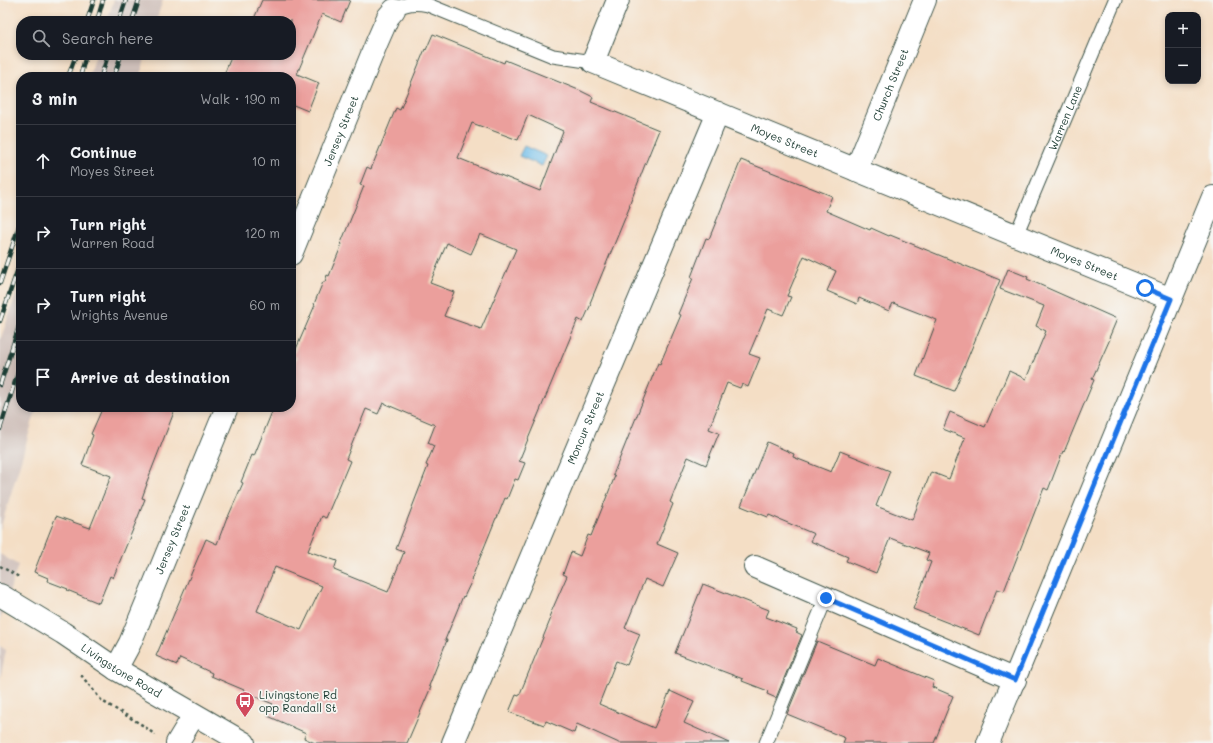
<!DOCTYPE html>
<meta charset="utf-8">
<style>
body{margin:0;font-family:Mali,sans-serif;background:#20242c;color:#f1f3f6}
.controls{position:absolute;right:12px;top:12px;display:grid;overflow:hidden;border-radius:8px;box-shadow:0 2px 6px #0003}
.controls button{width:36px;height:36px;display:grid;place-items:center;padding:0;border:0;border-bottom:1px solid #363941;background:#171b24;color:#f1f3f6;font:20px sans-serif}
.stop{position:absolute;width:12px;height:12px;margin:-9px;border:3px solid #1a73e8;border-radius:50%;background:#fff}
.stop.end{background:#1a73e8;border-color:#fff;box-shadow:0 1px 4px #0008}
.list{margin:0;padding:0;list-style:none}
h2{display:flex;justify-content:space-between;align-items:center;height:52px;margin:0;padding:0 16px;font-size:17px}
h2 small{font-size:13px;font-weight:400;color:#9ea1a6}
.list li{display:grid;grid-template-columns:26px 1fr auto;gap:12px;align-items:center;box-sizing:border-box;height:72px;padding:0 16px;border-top:1px solid #363941}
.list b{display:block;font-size:15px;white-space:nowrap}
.list p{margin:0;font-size:13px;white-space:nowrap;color:#9ea1a6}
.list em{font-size:13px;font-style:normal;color:#9ea1a6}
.icon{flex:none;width:22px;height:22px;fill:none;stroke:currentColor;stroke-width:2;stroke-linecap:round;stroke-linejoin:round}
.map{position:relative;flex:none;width:1213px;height:743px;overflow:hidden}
.search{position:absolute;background:#171b24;box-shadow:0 2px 6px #0003;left:16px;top:16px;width:280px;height:44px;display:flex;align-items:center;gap:10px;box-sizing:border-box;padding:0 14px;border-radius:16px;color:#9ea1a6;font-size:15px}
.panel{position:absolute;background:#171b24;box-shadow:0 2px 6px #0003;left:16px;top:72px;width:280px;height:340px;border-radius:16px}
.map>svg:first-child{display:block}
.industrial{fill:#cfc0ba}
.water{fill:#6fbde9;stroke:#477d8e}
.building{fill:#eb9f9c;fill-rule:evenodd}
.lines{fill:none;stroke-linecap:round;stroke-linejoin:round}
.service-casing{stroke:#3f554a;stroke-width:15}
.minor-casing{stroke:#3f554a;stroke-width:24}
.tertiary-casing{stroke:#3f554a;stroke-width:24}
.path{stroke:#3f554a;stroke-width:2.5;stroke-dasharray:3 3;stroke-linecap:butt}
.service{stroke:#fff;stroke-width:13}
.minor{stroke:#fff;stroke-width:22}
.tertiary{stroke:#fff;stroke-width:22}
.rail-casing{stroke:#1f3d34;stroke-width:4.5}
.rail{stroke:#f6f6f2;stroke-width:3;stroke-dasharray:9;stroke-linecap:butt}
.route{stroke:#1a73e8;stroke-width:5}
.labels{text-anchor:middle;stroke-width:3.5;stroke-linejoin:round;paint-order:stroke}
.street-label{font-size:11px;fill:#1f3d34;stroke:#f6f6f2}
.poi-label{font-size:11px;fill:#1f3d34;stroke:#f6f6f2;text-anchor:start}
</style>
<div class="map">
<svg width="1213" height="743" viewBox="0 0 1213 743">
<rect width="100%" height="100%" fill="#f6f6f2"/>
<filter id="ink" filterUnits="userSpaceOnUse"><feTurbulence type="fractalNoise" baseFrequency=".025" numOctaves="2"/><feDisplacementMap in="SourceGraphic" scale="8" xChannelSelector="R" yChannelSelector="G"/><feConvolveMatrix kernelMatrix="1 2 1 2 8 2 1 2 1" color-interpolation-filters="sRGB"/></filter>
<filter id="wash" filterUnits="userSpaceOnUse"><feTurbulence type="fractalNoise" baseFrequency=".012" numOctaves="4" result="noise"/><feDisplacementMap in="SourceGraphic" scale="16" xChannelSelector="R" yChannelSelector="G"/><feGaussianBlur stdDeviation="0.9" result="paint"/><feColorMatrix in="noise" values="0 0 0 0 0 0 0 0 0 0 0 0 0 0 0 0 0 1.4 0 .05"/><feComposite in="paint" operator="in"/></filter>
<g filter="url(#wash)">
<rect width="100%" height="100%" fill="#f4dec5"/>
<g class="industrial">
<path d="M114,0H163L156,21H107Z"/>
<path d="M96,55H146L140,77H89Z"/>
<path d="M21,282V407H37L0,530V340Z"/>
<path d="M0,554L18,565L0,620Z"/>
<path d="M0,646L6,650L0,680Z"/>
</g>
<path class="water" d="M524,146L547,156L542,166L519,156Z"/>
<g id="blocks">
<g class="building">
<path d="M262,0H350L341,22L322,14L297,74L319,83L308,111L291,104V77H223L232,55H291V21H253Z"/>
<path d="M433,34L504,63L505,60L581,91L593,97L591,102L659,130L646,162L629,206H630L590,303L591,304L583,322L578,319L526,444L519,461L525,463L518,480L515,479L507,499L505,498L497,518H496L471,580H472L464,597L463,596L445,640H447L429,686L431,687L407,743H315L304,738L306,733L268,716L273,704L244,692V690L211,676L212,673L180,658L177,665L156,656L206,539L217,544L227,517H228L243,483L241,482L252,455L254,456L274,407H291V373L297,357L293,356L315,305L314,304L323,282H325L327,275L329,276L342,244L341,243L364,186L360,185L367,167L371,169L396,108L400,110L425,49L426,50ZM528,115L563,131L540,191L458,158L472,123L518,140ZM480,234L516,249L481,329L444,316L454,292L430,283L447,243L471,254ZM383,403L435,425L428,443L434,446L426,465L428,466L396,549L404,552L388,592L334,570L337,561L308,551L322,516L326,518L350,461L346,459L366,409L378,414ZM275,567L322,586L301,630L257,611Z"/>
<path d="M741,160L832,196L826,211L870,230L871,228L889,236L890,235L1000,280L954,391L916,376L937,320L893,303L889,311L859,298L857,304L827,291L836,271L804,256L787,296L791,297L783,315L768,309L749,354L760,358L748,387L742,384L740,388L727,383L709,429L719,433L706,465L688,457L670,502L673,504L657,544L678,553L663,587L645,579L625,628L640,634L627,665L616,661L599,704L654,728L670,691L694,702L684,723L729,743H619L577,724L574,733L546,721L544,725L509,712L516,695L519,696L551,618L549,617L567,576L563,574L571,552L580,556L588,535L591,536L615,476L613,475L658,363L660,364L681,315L678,314L693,278L691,277L706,238L709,239Z"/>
<path d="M1008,269L1028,277L1027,279L1117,319L1109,338L1110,339L1092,379L1094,380L1064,452L1063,451L1048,490L1044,488L1004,591L997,589L979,635L913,609L931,562L926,560L929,553L890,538L876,573L846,561L848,557L810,541L814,534L769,515L768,517L741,506L767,442L794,454L793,457L831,472L840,451L890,471L876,506L912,520L931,472L949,479L965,438L943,429L950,412L985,427L1009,371L1026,379L1046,331L1036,326L1044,306L1000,289Z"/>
<path d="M103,407H176L146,484H147L142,498L145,499L136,522L113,578L110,576L99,603L67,590L68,589L47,581L48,578L34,572L56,516L90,528L111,476L82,465L93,435L91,434Z"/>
<path d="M703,584L769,610L766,617L797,629L796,632L802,635L776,698L767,694L768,691L742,681L743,679L675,653Z"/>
<path d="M817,641L875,665L878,658L934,681L932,687L953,696L934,743H843L845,738L787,714Z"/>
</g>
</g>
</g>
<g filter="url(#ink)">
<use href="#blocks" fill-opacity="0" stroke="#3f554a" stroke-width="1"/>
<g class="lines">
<g class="service-casing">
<g id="service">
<path d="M394,10C406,3 415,2 428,5L553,56L593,62"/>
<path id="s1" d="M1016,235L1115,0"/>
<path d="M766,743L826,598"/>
</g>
</g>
<g class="minor-casing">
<g id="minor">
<path id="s2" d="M618,0L593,62L1171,299"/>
<path id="s3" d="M856,170L925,0"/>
<path id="s4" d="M291,254L377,42L388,17L394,10"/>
<path d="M755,567L1015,680"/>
<path id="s5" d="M116,669L130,643L227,407"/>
<path d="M177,743L194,715"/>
<path id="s6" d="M453,743L718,113"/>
</g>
</g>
<g class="tertiary-casing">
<g id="tertiary">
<path id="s7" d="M0,595L63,633L116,669L244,743"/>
<path d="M988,743L1213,197"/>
</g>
</g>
<g class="path">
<path d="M0,566L19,577"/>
<path d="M81,675L102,701L144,726L155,735"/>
</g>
<use href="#service" class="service"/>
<use href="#minor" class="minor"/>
<use href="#tertiary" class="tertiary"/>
<g class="rail-casing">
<g id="rail">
<path d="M87,21L94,0"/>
<path d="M97,21L103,0"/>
<path d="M119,21L126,0"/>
<path d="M132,21L139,0"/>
<path d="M68,77L76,55"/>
<path d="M80,77L86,55"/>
<path d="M101,77L108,55"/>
<path d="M114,77L121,55"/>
<path d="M0,283L21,220"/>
<path d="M0,321L21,260"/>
<path d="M0,385L21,320"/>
<path d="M0,429L21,363"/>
</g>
</g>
<use href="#rail" class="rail"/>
</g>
</g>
<g class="lines" filter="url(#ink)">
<path class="route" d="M826,598L1015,680L1171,299L1145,288"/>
</g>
<defs>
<g id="bus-pin" transform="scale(1)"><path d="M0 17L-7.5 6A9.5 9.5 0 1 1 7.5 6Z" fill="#d1495b" stroke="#f6f6f2"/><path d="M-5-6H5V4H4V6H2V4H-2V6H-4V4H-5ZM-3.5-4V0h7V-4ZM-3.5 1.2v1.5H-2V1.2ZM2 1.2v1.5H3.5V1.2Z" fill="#fff"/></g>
</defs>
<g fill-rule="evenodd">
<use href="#bus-pin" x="245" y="701"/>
</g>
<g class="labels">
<g class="street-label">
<text dy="4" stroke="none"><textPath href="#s3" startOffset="92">Church Street</textPath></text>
<text dy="4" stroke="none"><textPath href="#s1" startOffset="127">Warren Lane</textPath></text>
<text dy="4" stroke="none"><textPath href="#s4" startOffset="133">Jersey Street</textPath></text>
<text dy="4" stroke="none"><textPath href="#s2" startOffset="274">Moyes Street</textPath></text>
<text dy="4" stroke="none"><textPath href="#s2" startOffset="598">Moyes Street</textPath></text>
<text dy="4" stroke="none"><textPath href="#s6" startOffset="342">Moncur Street</textPath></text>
<text dy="4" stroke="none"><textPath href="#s5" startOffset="142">Jersey Street</textPath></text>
<text dy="4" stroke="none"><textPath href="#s7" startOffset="143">Livingstone Road</textPath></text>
</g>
<g class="poi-label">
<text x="259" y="699">Livingstone Rd<tspan x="259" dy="13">opp Randall St</tspan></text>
</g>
</g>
</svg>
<div class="controls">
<button>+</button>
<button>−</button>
</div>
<div class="stop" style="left:1145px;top:288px"></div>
<div class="stop end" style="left:826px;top:598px"></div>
<div class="search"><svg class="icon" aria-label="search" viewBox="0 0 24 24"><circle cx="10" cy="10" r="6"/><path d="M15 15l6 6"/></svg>Search here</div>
<section class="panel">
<h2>3 min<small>Walk · 190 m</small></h2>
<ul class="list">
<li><svg class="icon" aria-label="ahead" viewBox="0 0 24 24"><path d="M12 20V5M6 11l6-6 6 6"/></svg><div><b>Continue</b><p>Moyes Street</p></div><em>10 m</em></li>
<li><svg class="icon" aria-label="right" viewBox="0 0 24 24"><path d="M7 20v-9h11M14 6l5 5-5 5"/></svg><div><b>Turn right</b><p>Warren Road</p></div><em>120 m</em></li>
<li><svg class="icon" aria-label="right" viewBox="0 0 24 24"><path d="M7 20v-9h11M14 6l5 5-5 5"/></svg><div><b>Turn right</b><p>Wrights Avenue</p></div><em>60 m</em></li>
<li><svg class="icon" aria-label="arrive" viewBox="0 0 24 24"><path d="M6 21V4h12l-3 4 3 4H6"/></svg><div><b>Arrive at destination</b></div></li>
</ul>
</section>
</div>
